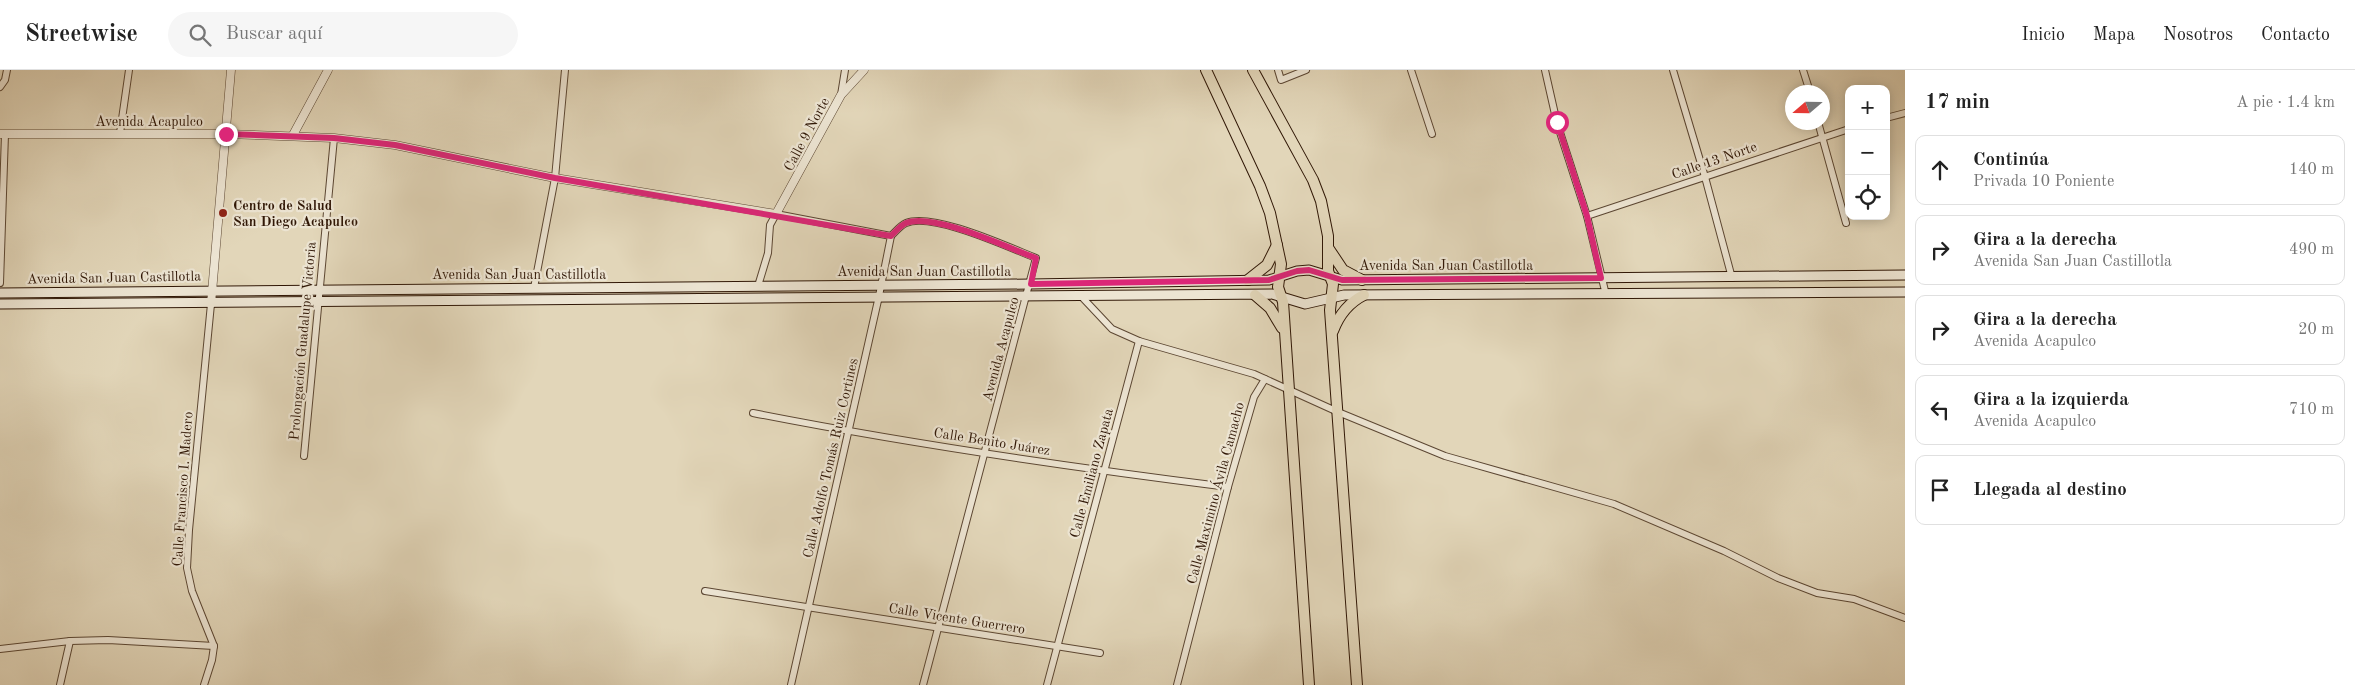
<!DOCTYPE html>
<html lang="es">
<meta charset="utf-8">
<style>
body{margin:0;font-family:"Old Standard TT",serif;background:#f6f6f6;color:#222}
.controls{position:absolute;right:15px;top:15px;display:grid;overflow:hidden;border-radius:10px;box-shadow:0 2px 12px #0003}
.controls button{width:45px;height:45px;display:grid;place-items:center;padding:0;border:0;border-bottom:1px solid #e0e0e0;background:#fff;color:#222;font:25px sans-serif}
.compass{position:absolute;left:1785px;top:15px;width:45px;height:45px;border-radius:50%;background:#fff;box-shadow:0 2px 12px #0003;rotate:250deg}
.stop{position:absolute;width:15px;height:15px;margin:-11px;border:4px solid #db2777;border-radius:50%;background:#fff}
.stop.end{background:#db2777;border-color:#fff;box-shadow:0 1px 5px #0008}
.list{margin:0;padding:0;list-style:none}
h2{display:flex;justify-content:space-between;align-items:center;height:65px;margin:0;padding:0 20px;font-size:21px}
h2 small{font-size:16px;font-weight:400;color:#767676}
.list li{display:grid;grid-template-columns:32px 1fr auto;gap:15px;align-items:center;box-sizing:border-box;height:70px;margin:0 10px 10px;padding:0 10px;border:1px solid #e0e0e0;border-radius:10px}
.list b{display:block;font-size:19px;white-space:nowrap}
.list p{margin:0;font-size:16px;white-space:nowrap;color:#767676}
.list em{font-size:16px;font-style:normal;color:#767676}
.icon{flex:none;width:28px;height:28px;fill:none;stroke:currentColor;stroke-width:2;stroke-linecap:round;stroke-linejoin:round}
.map{position:relative;flex:none;width:1905px;height:615px;overflow:hidden}
header{display:flex;align-items:center;gap:30px;box-sizing:border-box;height:70px;padding:0 25px;background:#fff;border-bottom:1px solid #e0e0e0}
header strong{font-size:24px}
nav{display:flex;gap:28px;margin-inline-start:auto;font-size:18px}
.search{width:350px;height:45px;background:#f6f6f6;display:flex;align-items:center;gap:12px;box-sizing:border-box;padding:0 18px;border-radius:28px;color:#767676;font-size:19px}
main{display:flex}
aside{flex:1;background:#fff}
.map>svg:first-child{display:block}
.lines{fill:none;stroke-linecap:round;stroke-linejoin:round}
.minor-casing{stroke:#5c4733;stroke-width:8}
.tertiary-casing{stroke:#5c4733;stroke-width:9}
.secondary-casing{stroke:#301706;stroke-width:11}
.trunk-casing{stroke:#301706;stroke-width:12}
.minor{stroke:#ece4d2;stroke-width:6}
.tertiary{stroke:#ece4d2;stroke-width:8}
.secondary{stroke:#ece4d2;stroke-width:9}
.trunk{stroke:#e2d6b9;stroke-width:10}
.route{stroke:#db2777;stroke-width:6}
.poi-dot{fill:#8f2418;stroke:#ece4d2;stroke-width:2}
.labels{text-anchor:middle;stroke-width:4.5;stroke-linejoin:round;paint-order:stroke}
.street-label{font-size:14px;fill:#301706;stroke:#ece4d2}
.poi-label{font-size:14px;font-weight:bold;fill:#301706;stroke:#ece4d2;text-anchor:start}
</style>
<header>
<strong>Streetwise</strong>
<div class="search"><svg class="icon" aria-label="search" viewBox="0 0 24 24"><circle cx="10" cy="10" r="6"/><path d="M15 15l6 6"/></svg>Buscar aquí</div>
<nav><a>Inicio</a><a>Mapa</a><a>Nosotros</a><a>Contacto</a></nav>
</header>
<main>
<div class="map">
<svg width="1905" height="615" viewBox="0 0 1905 615">
<rect width="100%" height="100%" fill="#e2d6b9"/>
<filter id="stains"><feTurbulence type="fractalNoise" baseFrequency=".004" numOctaves="4"/><feColorMatrix values="0 0 0 0 .2 0 0 0 0 .09 0 0 0 0 .02 0 0 0 .5 -.17"/></filter>
<radialGradient id="worn" r=".72"><stop offset=".6" stop-color="#630" stop-opacity="0"/><stop offset="1" stop-color="#630" stop-opacity=".3"/></radialGradient>
<g class="lines">
<g class="minor-casing">
<g id="minor">
<path d="M1278,0L1281,10L1306,0"/>
<path d="M1411,0L1432,64"/>
<path d="M1545,0L1557,53L1587,146L1606,225"/>
<path d="M1673,0L1705,107L1732,208"/>
<path d="M1803,0L1810,22"/>
<path d="M0,17L5,10L7,0"/>
<path d="M841,25L845,0"/>
<path d="M1886,48L1905,43"/>
<path d="M1818,52L1846,153"/>
<path d="M120,63L129,0"/>
<path d="M1587,146L1849,59"/>
<path d="M891,166C895,162 901,155 906,153C933,142 1008,177 1036,188L923,615"/>
<path d="M0,213L5,64"/>
<path d="M758,216L768,183L770,155L776,144L891,166"/>
<path d="M534,218L555,108L565,0"/>
<path d="M1080,225L1112,259L1139,271L1254,304L1338,342L1445,386L1614,434L1724,481L1778,508L1817,523L1854,529L1905,548"/>
<path d="M753,343C910,374 1069,397 1228,417"/>
<path d="M304,386L334,68"/>
<path d="M705,521L1100,583"/>
<path d="M0,579L70,571L108,570L214,576"/>
<path d="M60,615L70,571"/>
<path d="M204,615L212,590L214,576L192,521L187,498L189,460L211,234"/>
<path d="M791,615L879,226L891,166"/>
<path d="M1047,615L1139,271"/>
<path d="M1177,615L1228,417L1254,327L1265,309"/>
</g>
</g>
<g class="tertiary-casing">
<g id="tertiary">
<path d="M0,64H226L334,68L395,75L555,108L776,144L841,25L864,0"/>
<path d="M293,65L328,0"/>
<path d="M211,234L231,0"/>
</g>
</g>
<g class="secondary-casing">
<g id="secondary">
<path d="M0,223L1031,214L1269,210L1297,201L1309,200L1342,210L1905,205"/>
<path d="M0,234L1272,224L1305,234L1344,225L1905,222"/>
</g>
</g>
<g class="trunk-casing">
<g id="trunk">
<path d="M1206,0L1260,116L1270,143L1281,194L1278,217L1283,232L1309,615"/>
<path d="M1253,0L1313,110L1321,131L1328,166V201L1333,214L1330,240L1357,615"/>
<path d="M1329,179L1343,200L1362,210"/>
<path d="M1248,210L1267,195L1277,175"/>
<path d="M1255,225L1270,238L1282,258"/>
<path d="M1333,261C1339,245 1348,233 1364,225"/>
</g>
</g>
<use href="#minor" class="minor"/>
<use href="#tertiary" class="tertiary"/>
<use href="#secondary" class="secondary"/>
<use href="#trunk" class="trunk"/>
</g>
<g class="lines">
<path class="route" d="M226,64L334,68L395,75L555,108L891,166C895,162 901,155 906,153C933,142 1008,178 1036,188L1031,214L1269,210L1297,201L1309,200L1342,210L1601,208L1587,146L1557,52"/>
</g>
<circle class="poi-dot" cx="223" cy="143" r="5"/>
<g class="labels">
<g class="street-label">
<text x="149" y="56">Avenida Acapulco</text>
<text transform="translate(806 64) rotate(-62)" y="5">Calle 9 Norte</text>
<text transform="translate(1714 90) rotate(-19)" y="5">Calle 13 Norte</text>
<text x="1446" y="200">Avenida San Juan Castillotla</text>
<text x="924" y="206">Avenida San Juan Castillotla</text>
<text x="519" y="209">Avenida San Juan Castillotla</text>
<text transform="translate(114 207) rotate(-1)" y="5">Avenida San Juan Castillotla</text>
<text transform="translate(302 271) rotate(-85)" y="5">Prolongación Guadalupe Victoria</text>
<text transform="translate(1000 279) rotate(-75)" y="5">Avenida Acapulco</text>
<text transform="translate(992 371) rotate(9)" y="5">Calle Benito Juárez</text>
<text transform="translate(830 388) rotate(-77)" y="5">Calle Adolfo Tomás Ruiz Cortines</text>
<text transform="translate(1091 403) rotate(-75)" y="5">Calle Emiliano Zapata</text>
<text transform="translate(182 419) rotate(-86)" y="5">Calle Francisco I. Madero</text>
<text transform="translate(1215 423) rotate(-75)" y="5">Calle Maximino Ávila Camacho</text>
<text transform="translate(957 548) rotate(9)" y="5">Calle Vicente Guerrero</text>
</g>
<g class="poi-label">
<text x="233" y="140">Centro de Salud<tspan x="233" dy="16">San Diego Acapulco</tspan></text>
</g>
</g>
<rect width="100%" height="100%" filter="url(#stains)"/>
<rect width="100%" height="100%" fill="url(#worn)"/>
</svg>
<div class="controls">
<button>+</button>
<button>−</button>
<button><svg class="icon" aria-label="locate" viewBox="0 0 24 24"><circle cx="12" cy="12" r="6"/><path d="M12 2v4M12 18v4M2 12h4M18 12h4"/></svg></button>
</div>
<svg class="compass" viewBox="-18 -18 36 36"><path d="M0-13l5 13h-10z" fill="#e53935"/><path d="M0 13l5-13h-10z" fill="#767676"/></svg>
<div class="stop" style="left:1557px;top:52px"></div>
<div class="stop end" style="left:226px;top:64px"></div>
</div>
<aside>
<h2>17 min<small>A pie · 1.4 km</small></h2>
<ul class="list">
<li><svg class="icon" aria-label="ahead" viewBox="0 0 24 24"><path d="M12 20V5M6 11l6-6 6 6"/></svg><div><b>Continúa</b><p>Privada 10 Poniente</p></div><em>140 m</em></li>
<li><svg class="icon" aria-label="right" viewBox="0 0 24 24"><path d="M7 20v-9h11M14 6l5 5-5 5"/></svg><div><b>Gira a la derecha</b><p>Avenida San Juan Castillotla</p></div><em>490 m</em></li>
<li><svg class="icon" aria-label="right" viewBox="0 0 24 24"><path d="M7 20v-9h11M14 6l5 5-5 5"/></svg><div><b>Gira a la derecha</b><p>Avenida Acapulco</p></div><em>20 m</em></li>
<li><svg class="icon" aria-label="left" viewBox="0 0 24 24"><path d="M17 20v-9H6M10 6l-5 5 5 5"/></svg><div><b>Gira a la izquierda</b><p>Avenida Acapulco</p></div><em>710 m</em></li>
<li><svg class="icon" aria-label="arrive" viewBox="0 0 24 24"><path d="M6 21V4h12l-3 4 3 4H6"/></svg><div><b>Llegada al destino</b></div></li>
</ul>
</aside>
</main>
